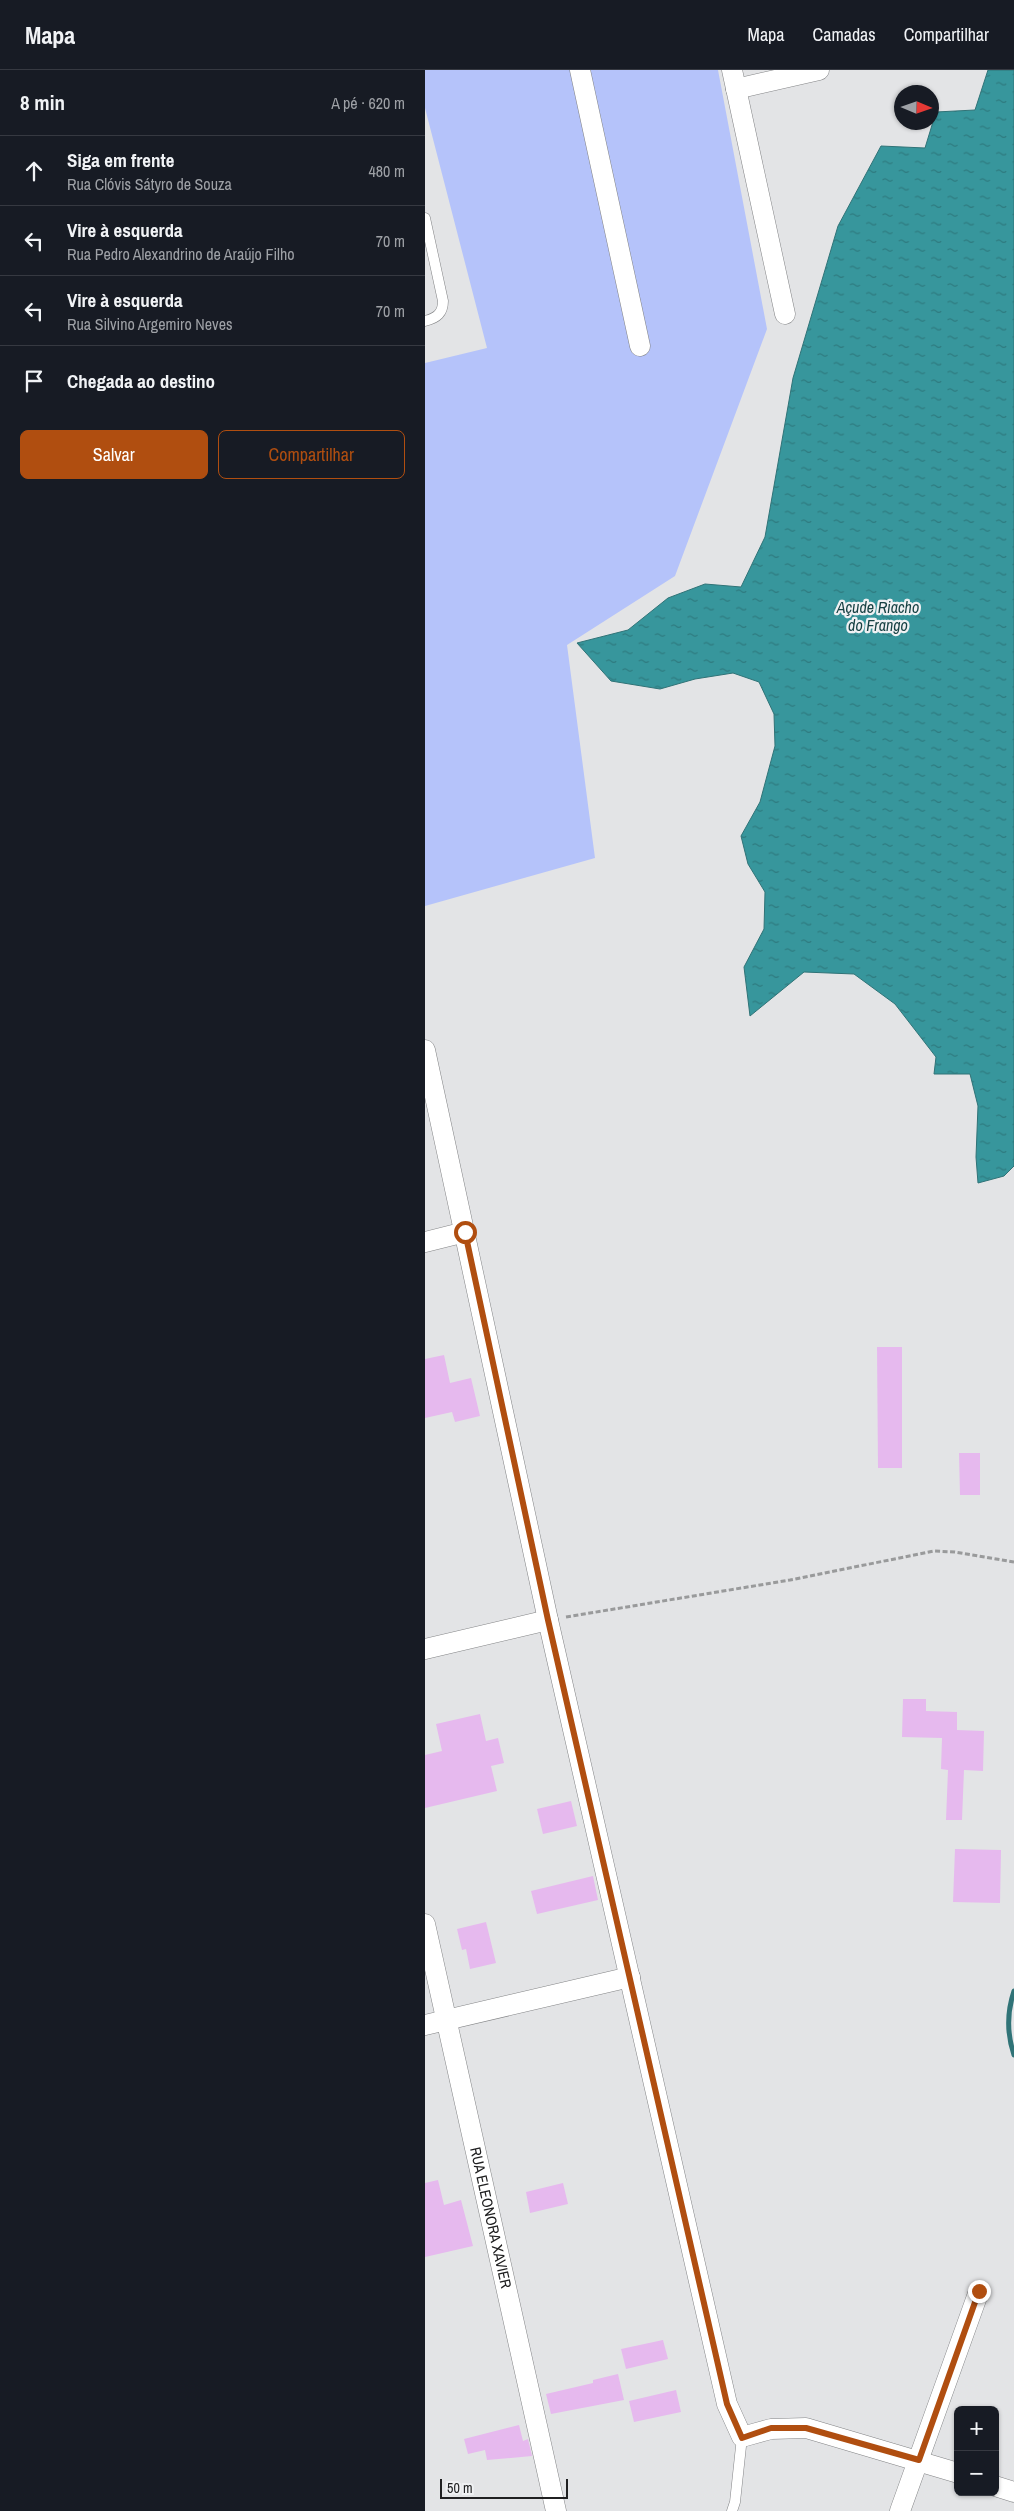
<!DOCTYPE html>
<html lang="pt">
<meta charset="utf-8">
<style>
body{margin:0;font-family:"Archivo Narrow",sans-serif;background:#20242c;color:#f1f3f6}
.controls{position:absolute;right:15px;bottom:15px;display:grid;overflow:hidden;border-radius:8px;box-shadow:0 1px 4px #0004}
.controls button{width:45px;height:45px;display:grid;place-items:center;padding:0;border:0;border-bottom:1px solid #363941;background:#171b24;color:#f1f3f6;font:25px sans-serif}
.compass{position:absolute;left:469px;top:15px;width:45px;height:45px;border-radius:50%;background:#171b24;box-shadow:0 1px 4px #0004;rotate:92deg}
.scale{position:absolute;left:15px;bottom:12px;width:128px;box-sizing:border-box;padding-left:5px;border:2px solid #202021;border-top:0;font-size:14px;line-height:18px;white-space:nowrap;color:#202021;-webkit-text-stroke:4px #f0f1f3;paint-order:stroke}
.stop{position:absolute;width:15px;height:15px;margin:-11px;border:4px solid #b04e10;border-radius:50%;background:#fff}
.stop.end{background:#b04e10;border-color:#fff;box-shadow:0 1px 5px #0008}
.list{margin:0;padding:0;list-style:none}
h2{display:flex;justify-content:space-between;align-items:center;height:65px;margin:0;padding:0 20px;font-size:21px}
h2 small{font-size:16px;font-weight:400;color:#9ea1a6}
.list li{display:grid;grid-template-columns:32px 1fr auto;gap:15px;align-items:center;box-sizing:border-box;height:70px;padding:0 20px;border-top:1px solid #363941}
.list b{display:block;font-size:19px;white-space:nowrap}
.list p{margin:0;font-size:16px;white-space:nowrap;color:#9ea1a6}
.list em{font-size:16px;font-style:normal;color:#9ea1a6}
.actions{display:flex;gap:10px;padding:15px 20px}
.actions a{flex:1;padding:11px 0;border:1px solid #b04e10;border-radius:8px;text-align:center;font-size:18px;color:#b04e10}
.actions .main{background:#b04e10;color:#fff}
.icon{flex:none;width:28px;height:28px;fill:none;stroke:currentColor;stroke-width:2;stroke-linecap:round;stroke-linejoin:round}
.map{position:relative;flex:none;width:589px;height:2441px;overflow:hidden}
header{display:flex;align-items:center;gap:30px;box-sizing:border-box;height:70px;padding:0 25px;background:#171b24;border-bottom:1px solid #363941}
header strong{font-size:24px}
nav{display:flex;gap:28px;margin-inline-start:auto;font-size:18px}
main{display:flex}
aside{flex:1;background:#171b24}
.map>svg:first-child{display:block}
.green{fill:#b5c3fa}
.water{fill:url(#water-ripples);stroke:#307377}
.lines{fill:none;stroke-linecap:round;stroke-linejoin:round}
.stream{stroke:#307377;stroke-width:5}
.building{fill:#e6b9ee}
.lane-casing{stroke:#838486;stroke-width:11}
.street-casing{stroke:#838486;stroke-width:21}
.path{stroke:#999a9b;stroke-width:3;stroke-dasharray:5 2.5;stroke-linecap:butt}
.lane{stroke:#fff;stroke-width:10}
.street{stroke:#fff;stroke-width:20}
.route{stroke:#b04e10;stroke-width:6}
.labels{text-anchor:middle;stroke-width:4.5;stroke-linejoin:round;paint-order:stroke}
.street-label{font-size:15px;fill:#202021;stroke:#f0f1f3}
.water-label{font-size:16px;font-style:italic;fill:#164143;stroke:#f0f1f3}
</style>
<header>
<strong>Mapa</strong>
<nav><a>Mapa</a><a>Camadas</a><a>Compartilhar</a></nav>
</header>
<main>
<aside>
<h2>8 min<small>A pé · 620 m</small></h2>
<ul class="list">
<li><svg class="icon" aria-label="ahead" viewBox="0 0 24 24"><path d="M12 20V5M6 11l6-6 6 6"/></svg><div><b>Siga em frente</b><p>Rua Clóvis Sátyro de Souza</p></div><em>480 m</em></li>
<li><svg class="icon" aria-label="left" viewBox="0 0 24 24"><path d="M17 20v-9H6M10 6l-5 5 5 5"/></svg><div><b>Vire à esquerda</b><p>Rua Pedro Alexandrino de Araújo Filho</p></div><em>70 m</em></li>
<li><svg class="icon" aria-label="left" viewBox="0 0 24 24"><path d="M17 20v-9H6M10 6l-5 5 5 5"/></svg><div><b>Vire à esquerda</b><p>Rua Silvino Argemiro Neves</p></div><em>70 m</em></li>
<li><svg class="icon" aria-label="arrive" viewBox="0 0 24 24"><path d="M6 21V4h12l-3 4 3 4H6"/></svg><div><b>Chegada ao destino</b></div></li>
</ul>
<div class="actions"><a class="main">Salvar</a><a>Compartilhar</a></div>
</aside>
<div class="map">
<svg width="589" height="2441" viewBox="0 0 589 2441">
<defs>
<pattern id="water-ripples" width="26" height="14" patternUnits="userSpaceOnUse" patternTransform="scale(1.25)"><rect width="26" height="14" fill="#37969c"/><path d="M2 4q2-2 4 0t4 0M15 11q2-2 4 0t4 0" fill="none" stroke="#2e7a7f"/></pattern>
</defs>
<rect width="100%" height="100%" fill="#e3e4e6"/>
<path class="green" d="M0,0H293L342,259L250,506L142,575L170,788L0,836V293L62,278L0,38Z"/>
<path class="water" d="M563,0H589V1096L579,1106L553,1113L551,1087L553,1036L545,1004H509L511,987L470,934L429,904L379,902L325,946L319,897L339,859L340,822L323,794L316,766L335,732L350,676L349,644L334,612L308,603L270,609L235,619L186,611L152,573L203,560L243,528L280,514L316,517L340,467L368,308L413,156L456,76L500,78L511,42L550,40Z"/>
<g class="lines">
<path class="stream" d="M589,1921C582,1942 582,1964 589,1985"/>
</g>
<g class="building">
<path d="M452,1277H477V1398H453Z"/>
<path d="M19,1285L25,1313L46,1308L55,1346L30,1352L27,1342L0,1348V1289Z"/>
<path d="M534,1383H555V1425H535Z"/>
<path d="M478,1629H501V1641L532,1642V1660L559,1661L558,1701L539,1700L537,1750H521L523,1700L516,1699L517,1668L477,1667Z"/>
<path d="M55,1644L61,1671L73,1668L79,1693L66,1696L72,1721L0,1738V1685L17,1681L11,1654Z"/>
<path d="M146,1731L152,1756L118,1764L112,1739Z"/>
<path d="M530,1779L576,1780L575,1833L528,1832Z"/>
<path d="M168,1806L173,1830L112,1844L106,1821Z"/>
<path d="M61,1852L71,1893L45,1899L41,1879L37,1880L32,1859Z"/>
<path d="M13,2110L19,2135L36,2130L48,2176L0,2187V2113Z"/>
<path d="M138,2113L143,2134L105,2143L101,2122Z"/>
<path d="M238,2270L243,2289L201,2299L196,2279Z"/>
<path d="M193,2304L199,2330L126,2344L121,2324L168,2313V2310Z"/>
<path d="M251,2320L256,2342L209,2352L204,2331Z"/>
<path d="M94,2355L98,2371L103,2369L107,2386L62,2390L60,2380L43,2384L39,2369Z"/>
</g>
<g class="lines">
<g class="lane-casing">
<g id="lane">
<path d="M0,148L18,231C18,243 12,248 0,251"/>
<path d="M307,2441L310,2432L317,2367"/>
</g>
</g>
<g class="street-casing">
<g id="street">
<path d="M155,0L215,276"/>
<path d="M307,0L360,244"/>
<path d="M311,19L394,0"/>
<path d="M0,980L123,1550L302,2334L317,2367L346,2359L381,2358L533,2403"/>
<path d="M0,1172L40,1162"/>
<path d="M0,1579L123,1550"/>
<path id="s1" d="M0,1854L131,2441"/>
<path d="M0,1955L205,1907"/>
<path d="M570,2416L589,2422"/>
<path d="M475,2441L554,2221"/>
</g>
</g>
<path class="path" d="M141,1547L365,1510L509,1481L530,1482L589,1492"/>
<use href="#lane" class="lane"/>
<use href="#street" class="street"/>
</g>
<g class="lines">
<path class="route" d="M40,1162L123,1550L302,2334L317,2368L346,2358H381L494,2390L554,2221"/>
</g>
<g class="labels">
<g class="street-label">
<text dy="5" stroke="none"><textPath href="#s1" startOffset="301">RUA ELEONORA XAVIER</textPath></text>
</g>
<g class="water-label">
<text x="453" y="543">Açude Riacho<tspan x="453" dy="18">do Frango</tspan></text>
</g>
</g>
</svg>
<div class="controls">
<button>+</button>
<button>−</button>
</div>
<svg class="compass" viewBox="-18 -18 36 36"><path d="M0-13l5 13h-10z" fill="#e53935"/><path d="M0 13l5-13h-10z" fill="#9ea1a6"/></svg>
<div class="scale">50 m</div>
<div class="stop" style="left:40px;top:1162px"></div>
<div class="stop end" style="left:554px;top:2221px"></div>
</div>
</main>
